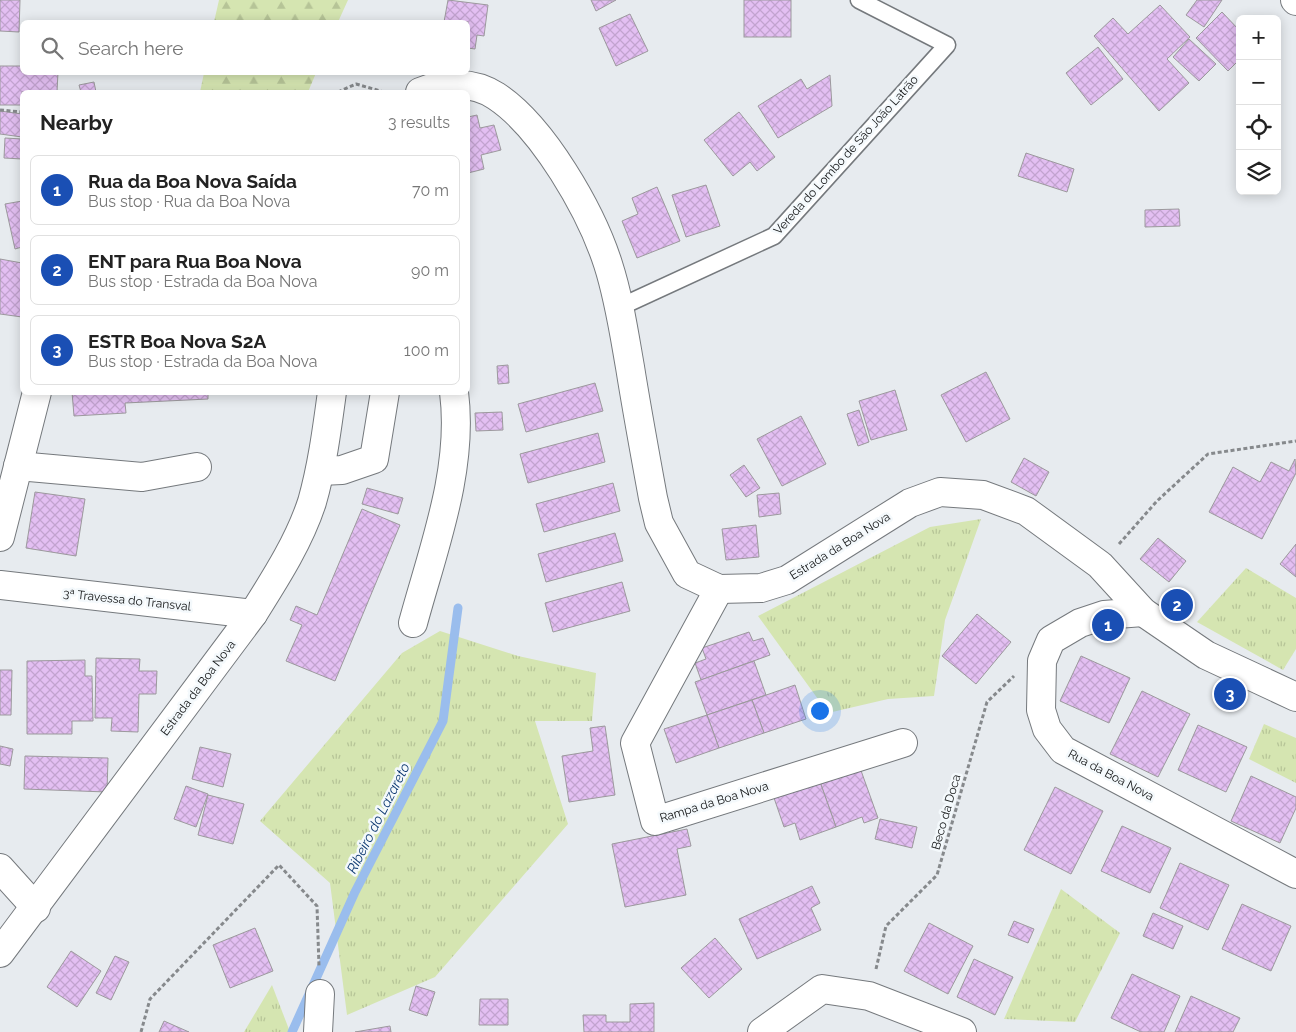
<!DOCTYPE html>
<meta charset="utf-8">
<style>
body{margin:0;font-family:Raleway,sans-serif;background:#f2f2f2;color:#222}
.controls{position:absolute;right:15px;top:15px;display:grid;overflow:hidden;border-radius:8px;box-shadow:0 2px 12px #0003}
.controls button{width:45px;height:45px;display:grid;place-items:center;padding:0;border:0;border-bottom:1px solid #e0e0e0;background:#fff;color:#222;font:25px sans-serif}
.you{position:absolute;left:819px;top:710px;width:18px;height:18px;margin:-12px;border:4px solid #fff;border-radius:50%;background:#1a73e8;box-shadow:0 0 0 8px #1a73e833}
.badge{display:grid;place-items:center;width:32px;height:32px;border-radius:50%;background:#c43d07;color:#fff;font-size:16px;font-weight:700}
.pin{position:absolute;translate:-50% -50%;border:2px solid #fff;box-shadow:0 1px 5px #0006}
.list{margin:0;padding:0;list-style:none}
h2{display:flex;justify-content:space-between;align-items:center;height:65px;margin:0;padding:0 20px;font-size:21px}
h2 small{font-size:16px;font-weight:400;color:#767676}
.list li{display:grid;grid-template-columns:32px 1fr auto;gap:15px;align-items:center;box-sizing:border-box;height:70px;margin:0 10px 10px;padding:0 10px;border:1px solid #e0e0e0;border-radius:8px}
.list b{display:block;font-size:19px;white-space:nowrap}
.list p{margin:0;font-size:16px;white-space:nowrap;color:#767676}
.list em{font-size:16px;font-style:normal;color:#767676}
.icon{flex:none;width:28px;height:28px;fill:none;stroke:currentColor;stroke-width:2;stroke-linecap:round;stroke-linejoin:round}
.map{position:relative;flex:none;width:1296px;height:1032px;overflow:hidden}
.search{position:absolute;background:#fff;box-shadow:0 2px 12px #0003;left:20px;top:20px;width:450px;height:55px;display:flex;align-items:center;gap:12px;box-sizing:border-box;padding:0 18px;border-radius:8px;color:#767676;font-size:19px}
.panel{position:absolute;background:#fff;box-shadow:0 2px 12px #0003;left:20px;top:90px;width:450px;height:305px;border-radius:8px}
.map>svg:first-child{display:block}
.grass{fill:url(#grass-tufts)}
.forest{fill:url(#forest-firs)}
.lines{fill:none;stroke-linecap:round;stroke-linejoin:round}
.stream{stroke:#9abded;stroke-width:9}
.building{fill:url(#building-cross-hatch);stroke:#9c999d}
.lane-casing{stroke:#75797d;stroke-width:19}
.street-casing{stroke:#75797d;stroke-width:30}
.secondary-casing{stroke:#75797d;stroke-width:30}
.path{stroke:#86898c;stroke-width:3;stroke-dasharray:4 2.5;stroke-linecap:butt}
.lane{stroke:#fff;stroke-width:16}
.street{stroke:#fff;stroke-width:28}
.secondary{stroke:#fff;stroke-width:28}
.labels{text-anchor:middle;stroke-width:5;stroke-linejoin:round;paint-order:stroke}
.street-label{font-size:12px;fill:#121415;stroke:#f4f9fc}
.water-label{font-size:14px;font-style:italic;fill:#0b3770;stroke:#f4f9fc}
</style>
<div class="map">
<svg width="1296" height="1032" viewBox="0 0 1296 1032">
<defs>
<pattern id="grass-tufts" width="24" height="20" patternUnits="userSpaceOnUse" patternTransform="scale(1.25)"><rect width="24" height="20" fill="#d5e5b1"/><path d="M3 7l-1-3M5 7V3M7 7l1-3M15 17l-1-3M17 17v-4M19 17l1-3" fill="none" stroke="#b6c497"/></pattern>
<pattern id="forest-firs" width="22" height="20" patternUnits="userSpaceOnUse" patternTransform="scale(1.25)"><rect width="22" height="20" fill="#d5e5b1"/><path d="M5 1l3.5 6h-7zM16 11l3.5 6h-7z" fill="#b6c497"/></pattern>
<pattern id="building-cross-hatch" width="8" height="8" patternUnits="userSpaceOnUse" patternTransform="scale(1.25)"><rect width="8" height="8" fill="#e3bff2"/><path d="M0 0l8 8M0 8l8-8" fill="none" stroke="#c2a3cf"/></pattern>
</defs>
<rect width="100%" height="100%" fill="#e7ebef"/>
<g class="grass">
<path d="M981,519L945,620L934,696L888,699L828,713L758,616L930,527Z"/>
<path d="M1246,568L1296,598V649L1283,670L1197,622Z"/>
<path d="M440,631L518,656L596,673L592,721H535L568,824L435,977L347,1015L330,883L260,821L402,653Z"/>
<path d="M1264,724L1296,738V783L1249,759Z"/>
<path d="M1061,889L1120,933L1075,1022L1004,1019Z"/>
<path d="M272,985L290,1032H244Z"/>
</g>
<g class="forest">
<path d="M219,0H348L338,22H214Z"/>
<path d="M204,73V72L316,73L308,92H200Z"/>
</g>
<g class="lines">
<path class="stream" d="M292,1032L355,892L443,721L458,608"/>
</g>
<g class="building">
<path d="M0,0H20L19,32L0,31Z"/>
<path d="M448,0L488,5L484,36L477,35L475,49L468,48V22H444Z"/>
<path d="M591,0H616L596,11Z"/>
<rect x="744" y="0" width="47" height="37"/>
<path d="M1197,0H1222L1204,27L1186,15Z"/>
<path d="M1160,5L1190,37L1167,59L1189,83L1159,111L1094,36L1113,18L1128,34Z"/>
<path d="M1222,12L1240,31V59L1228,71L1196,38Z"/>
<path d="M630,14L648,51L616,66L599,28Z"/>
<path d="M1189,39L1216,64L1199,81L1173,57Z"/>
<path d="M1098,47L1123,79L1091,105L1066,73Z"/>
<path d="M0,66H22V72H58L57,92H22V105H0Z"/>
<path d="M830,75L832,106L778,138L758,106L801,79L807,89Z"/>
<path d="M94,82L96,92H81L79,85Z"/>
<path d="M0,111L22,114V137L0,134Z"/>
<path d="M739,112L775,157L757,171L750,162L733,176L704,140Z"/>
<path d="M477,115L480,128L494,125L501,150L481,155L484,169L468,173V117Z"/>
<path d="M5,138L22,139V159L4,158Z"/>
<path d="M1026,153L1074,169L1067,192L1018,176Z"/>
<path d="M706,185L720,226L686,237L672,195Z"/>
<path d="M657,187L680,241L637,258L622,221L638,214L632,198Z"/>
<path d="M22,201V247L15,249L5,204Z"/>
<path d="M1179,209L1180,226L1145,227V210Z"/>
<path d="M0,259L22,263V317L0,314Z"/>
<path d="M508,365L509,383L498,384L497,366Z"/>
<path d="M986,372L1010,419L966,442L941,395Z"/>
<path d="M595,383L603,411L526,432L518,404Z"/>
<path d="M895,390L907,430L871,440L859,401Z"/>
<path d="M72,392H208V399L125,403L126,413L74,416Z"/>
<path d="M859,410L869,442L858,446L847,414Z"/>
<path d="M502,412L503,430L476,431L475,413Z"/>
<path d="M801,416L826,464L782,486L757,439Z"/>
<path d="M598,433L605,462L528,483L520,454Z"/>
<path d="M1024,458L1049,472L1036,496L1011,482Z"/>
<path d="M1295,459L1296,473L1262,539L1209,512L1233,467L1260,482L1271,462L1289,471Z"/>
<path d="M744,465L760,488L746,497L730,475Z"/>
<path d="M613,483L620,511L544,532L536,504Z"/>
<path d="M367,488L403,498L398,514L362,504Z"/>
<path d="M35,492L85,499L76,556L26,548Z"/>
<path d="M779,493L781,514L759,517L757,495Z"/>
<path d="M362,509L400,525L335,681L286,661L302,625L290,620L296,606L317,615Z"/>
<path d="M756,525L759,557L726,560L722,529Z"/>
<path d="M615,533L623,561L546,582L538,554Z"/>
<path d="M1158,538L1186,561L1169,582L1140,559Z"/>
<path d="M1296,544V577L1280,564Z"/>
<path d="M622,582L630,611L553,632L545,603Z"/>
<path d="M977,614L1011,642L976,684L942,656Z"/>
<path d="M749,632L753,641L763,638L770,655L701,680L695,663L706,659L702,648Z"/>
<path d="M1081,656L1130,678L1109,723L1060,701Z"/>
<path d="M96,658L140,659L139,671H157L156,694H139L138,732L111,731L112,718H95Z"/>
<path d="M85,660V676H92L93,721H72V734H27V661Z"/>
<path d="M754,661L766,695L707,715L695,682Z"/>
<path d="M0,670H12L11,715H0Z"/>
<path d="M795,685L806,719L764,733L752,700Z"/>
<path d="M1142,691L1190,714L1158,777L1110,754Z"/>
<path d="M752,700L764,733L719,748L707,715Z"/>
<path d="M707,715L719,748L676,763L664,729Z"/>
<path d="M1198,725L1247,747L1226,792L1178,770Z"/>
<path d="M605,726L615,795L569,802L562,756L593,751L590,728Z"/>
<path d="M0,746L13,749L10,766L0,764Z"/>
<path d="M200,747L231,754L223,787L192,779Z"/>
<path d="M25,756L108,758L107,792L24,789Z"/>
<path d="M859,765L878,818L864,823L862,817L836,827L819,779Z"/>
<path d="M1251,776L1296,797V808L1280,843L1231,821Z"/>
<path d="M819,779L836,827L800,840L795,823L784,827L773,795Z"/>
<path d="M186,786L208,794L196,827L174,819Z"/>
<path d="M1055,787L1103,811L1071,874L1024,850Z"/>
<path d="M208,795L244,804L233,844L198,835Z"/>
<path d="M880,819L917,827L912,848L875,839Z"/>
<path d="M1122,826L1171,848L1150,893L1101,871Z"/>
<path d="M687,829L691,846L677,849L686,895L625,907L612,844Z"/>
<path d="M1180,863L1229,885L1208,930L1160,908Z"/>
<path d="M812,886L820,903L811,908L821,930L757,959L739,919Z"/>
<path d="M1242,904L1291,926L1271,971L1222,949Z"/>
<path d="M1153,913L1183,926L1173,949L1143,936Z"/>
<path d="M1014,921L1034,929L1028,943L1008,935Z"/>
<path d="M929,923L973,946L948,994L904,971Z"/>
<path d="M255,928L273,971L230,988L213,945Z"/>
<path d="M715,938L742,969L709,998L681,968Z"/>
<path d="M71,951L101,971L77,1007L47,987Z"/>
<path d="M115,956L129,962L111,1000L96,993Z"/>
<path d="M974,959L1013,977L995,1015L957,997Z"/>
<path d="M1132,974L1180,996L1164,1032H1141L1111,1018Z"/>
<path d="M416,986L435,992L427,1016L409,1010Z"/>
<path d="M1191,996L1240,1018L1233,1032H1175Z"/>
<path d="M480,999H508V1025H479Z"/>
<path d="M654,1003V1032H584L583,1015H606V1022H630V1004Z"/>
<path d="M164,1021L189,1032H159Z"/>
<path d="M390,1026L391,1032H355Z"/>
</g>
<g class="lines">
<g class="lane-casing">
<path id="lane" d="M620,307L774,236L947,45L859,0"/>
</g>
<g class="street-casing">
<g id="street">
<path d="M1295,0L1296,1"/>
<path d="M18,466L142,477L197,467"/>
<path d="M320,471L342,470L374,459L385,392"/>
<path d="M0,537L37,392"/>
<path d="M0,585L253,614"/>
<path d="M719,589L635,743L655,821L903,743"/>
<path d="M1143,612L1104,615L1080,623L1051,640L1042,661L1041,710L1047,729L1063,750L1296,874"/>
<path d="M413,623C433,549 464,470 454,392"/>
<path d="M0,868L36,908"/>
<path d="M318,1032L320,994"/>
<path d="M762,1032L822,989L869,996L962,1032"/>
</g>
</g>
<g class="secondary-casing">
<g id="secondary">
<path d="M420,92C444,82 473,81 496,96C543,127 591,211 608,264C619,298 624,333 630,367C637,411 645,454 653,498L659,523L687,574L719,589L761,588L787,580L910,503L940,492L983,495L1026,511L1100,565L1143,612L1206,655L1296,697"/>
<path d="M0,953L253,614C275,579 299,542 312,502C322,467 327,429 332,392"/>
</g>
</g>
<g class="path">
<path d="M338,92L356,84L384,92"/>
<path d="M0,110L22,112"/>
<path d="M1119,544L1157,501L1208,454L1296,441"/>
<path d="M876,969L886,926L937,875L987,702L1014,676"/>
<path d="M141,1032L150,999L279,865L317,906L319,966"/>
</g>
<use href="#lane" class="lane"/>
<use href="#street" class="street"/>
<use href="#secondary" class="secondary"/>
</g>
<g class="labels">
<g class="street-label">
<text transform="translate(846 155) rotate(-48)" y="4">Vereda do Lombo de São João Latrão</text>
<text transform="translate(840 546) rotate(-32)" y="4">Estrada da Boa Nova</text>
<text transform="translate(127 600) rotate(6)" y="4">3ª Travessa do Transval</text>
<text transform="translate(198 688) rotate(-53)" y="4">Estrada da Boa Nova</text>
<text transform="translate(1111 775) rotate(28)" y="4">Rua da Boa Nova</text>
<text transform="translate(714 802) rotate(-17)" y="4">Rampa da Boa Nova</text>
<text transform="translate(946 812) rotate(-74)" y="4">Beco da Doca</text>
</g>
<g class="water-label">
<text transform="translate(378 818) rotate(-63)" y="5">Ribeiro do Lazareto</text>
</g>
</g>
</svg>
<div class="controls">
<button>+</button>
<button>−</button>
<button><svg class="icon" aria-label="locate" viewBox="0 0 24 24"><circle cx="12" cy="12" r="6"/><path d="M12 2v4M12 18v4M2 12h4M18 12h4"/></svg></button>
<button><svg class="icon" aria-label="layers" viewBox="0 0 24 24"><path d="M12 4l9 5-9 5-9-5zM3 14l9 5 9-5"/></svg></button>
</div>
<div class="you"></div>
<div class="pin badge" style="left:1108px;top:625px;background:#1a4fb4">1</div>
<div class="pin badge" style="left:1177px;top:605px;background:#1a4fb4">2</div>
<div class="pin badge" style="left:1230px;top:694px;background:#1a4fb4">3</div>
<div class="search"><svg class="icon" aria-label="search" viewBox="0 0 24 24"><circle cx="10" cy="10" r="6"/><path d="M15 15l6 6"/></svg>Search here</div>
<section class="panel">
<h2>Nearby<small>3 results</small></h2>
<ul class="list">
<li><span class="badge" style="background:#1a4fb4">1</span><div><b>Rua da Boa Nova Saída</b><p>Bus stop · Rua da Boa Nova</p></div><em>70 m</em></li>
<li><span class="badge" style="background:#1a4fb4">2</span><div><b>ENT para Rua Boa Nova</b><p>Bus stop · Estrada da Boa Nova</p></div><em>90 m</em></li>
<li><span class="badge" style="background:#1a4fb4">3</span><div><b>ESTR Boa Nova S2A</b><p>Bus stop · Estrada da Boa Nova</p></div><em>100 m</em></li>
</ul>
</section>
</div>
